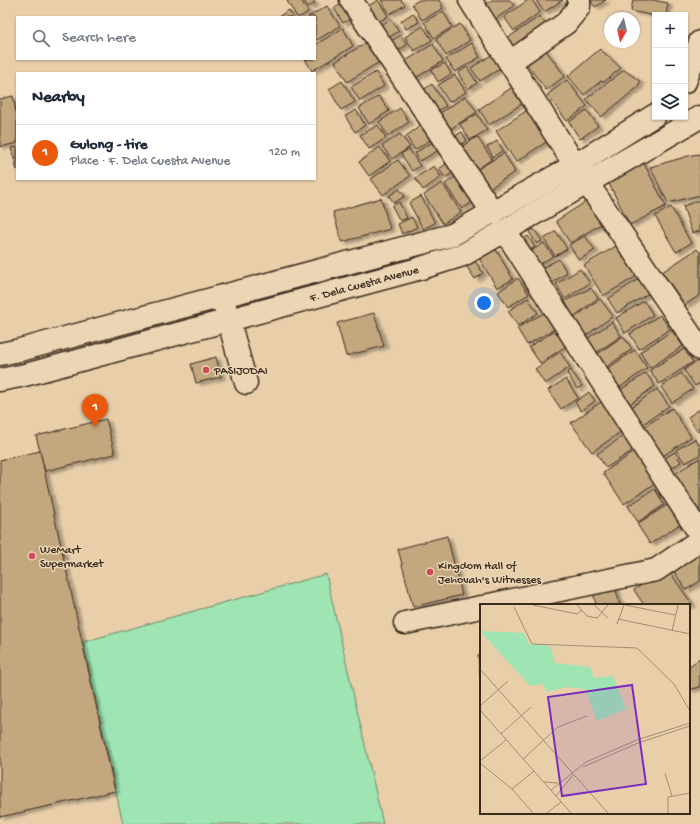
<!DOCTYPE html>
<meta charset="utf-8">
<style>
body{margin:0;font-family:"Gochi Hand",sans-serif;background:#f2f2f3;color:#1f2937}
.controls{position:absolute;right:12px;top:12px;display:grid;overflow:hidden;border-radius:0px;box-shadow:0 1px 3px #0004}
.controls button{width:36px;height:36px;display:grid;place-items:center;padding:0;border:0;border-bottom:1px solid #e0e1e3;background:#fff;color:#1f2937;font:20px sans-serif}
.compass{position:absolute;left:604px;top:12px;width:36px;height:36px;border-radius:50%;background:#fff;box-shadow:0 1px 3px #0004;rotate:188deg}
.you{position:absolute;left:484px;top:303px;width:14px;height:14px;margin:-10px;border:3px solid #fff;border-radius:50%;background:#1a73e8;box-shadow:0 0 0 6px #1a73e833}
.badge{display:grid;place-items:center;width:26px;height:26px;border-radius:50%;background:#ea580c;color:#fff;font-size:13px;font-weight:700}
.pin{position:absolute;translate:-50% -33px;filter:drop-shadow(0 1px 2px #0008)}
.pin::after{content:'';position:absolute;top:21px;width:14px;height:12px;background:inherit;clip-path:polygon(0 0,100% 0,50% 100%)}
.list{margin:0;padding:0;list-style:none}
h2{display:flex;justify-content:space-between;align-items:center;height:52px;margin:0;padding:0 16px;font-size:17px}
h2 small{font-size:13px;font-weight:400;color:#747a83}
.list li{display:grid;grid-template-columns:26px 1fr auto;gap:12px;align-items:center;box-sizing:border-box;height:56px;padding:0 16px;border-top:1px solid #e0e1e3}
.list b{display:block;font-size:15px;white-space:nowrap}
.list p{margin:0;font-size:13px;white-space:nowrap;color:#747a83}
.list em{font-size:13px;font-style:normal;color:#747a83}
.icon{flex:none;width:22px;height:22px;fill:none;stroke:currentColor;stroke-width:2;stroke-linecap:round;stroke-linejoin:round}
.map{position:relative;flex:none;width:700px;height:824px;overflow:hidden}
.search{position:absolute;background:#fff;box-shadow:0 1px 3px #0004;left:16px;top:16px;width:300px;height:44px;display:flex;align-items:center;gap:10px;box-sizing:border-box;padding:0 14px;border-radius:0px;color:#747a83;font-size:15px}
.panel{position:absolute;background:#fff;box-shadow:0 1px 3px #0004;left:16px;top:72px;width:300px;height:108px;border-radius:0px}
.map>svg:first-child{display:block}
.green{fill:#9ee5b3;stroke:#6c8868}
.building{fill:#c3a77f;stroke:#3b2a1e;filter:url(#shadow)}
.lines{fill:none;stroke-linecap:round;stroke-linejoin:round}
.minor-casing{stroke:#3b2a1e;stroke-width:25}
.minor{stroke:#ebd5b4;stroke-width:22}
.poi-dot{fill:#d1495b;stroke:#ebd5b4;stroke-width:1.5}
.labels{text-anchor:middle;stroke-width:3;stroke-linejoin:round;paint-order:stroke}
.street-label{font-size:12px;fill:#3b2a1e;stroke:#ebd5b4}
.poi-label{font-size:12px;fill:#3b2a1e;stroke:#ebd5b4;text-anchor:start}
.inset-road{fill:none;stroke:#a38d72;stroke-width:1}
.view{fill:#7b2cbf;fill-opacity:0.15;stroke:#7b2cbf;stroke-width:2}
.inset-edge{fill:none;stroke:#3b2a1e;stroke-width:2}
</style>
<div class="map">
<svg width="700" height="824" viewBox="0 0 700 824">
<defs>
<filter id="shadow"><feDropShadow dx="4.5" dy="2.5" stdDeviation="1" flood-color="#0004"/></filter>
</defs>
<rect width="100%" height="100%" fill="#e8cfaa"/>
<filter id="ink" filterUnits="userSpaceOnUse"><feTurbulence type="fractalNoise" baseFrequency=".025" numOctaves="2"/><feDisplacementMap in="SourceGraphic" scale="8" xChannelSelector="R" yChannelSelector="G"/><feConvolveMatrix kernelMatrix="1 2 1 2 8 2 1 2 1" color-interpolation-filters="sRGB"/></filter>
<g filter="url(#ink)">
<path class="green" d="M326,574L383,824H123L83,642Z"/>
<g class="building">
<path d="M289,0H301L308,12L300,17H297L287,1Z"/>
<path d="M303,0H313L315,3L308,7Z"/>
<path d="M378,0L388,16L370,27L360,11Z"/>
<path d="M381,0H401L405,5L390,14Z"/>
<path d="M419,0H439L443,8L422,20L412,4Z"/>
<path d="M492,0H510L514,6L494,20L484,5Z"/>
<path d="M528,0H532L540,12L514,31L504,17Z"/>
<path d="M536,0H563L544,12Z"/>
<path d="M590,0H606L595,7Z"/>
<path d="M633,0H653L668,3L666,15L655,16L631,11Z"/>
<path d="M347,1L356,16L343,23L334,8Z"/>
<path d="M327,6L340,26L315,41V17H308Z"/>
<path d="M289,10L293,17H278Z"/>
<path d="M443,11L452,27L434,38L424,22Z"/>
<path d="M413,13L419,22L406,29L401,21Z"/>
<path d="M540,16L550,30L516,54L506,39Z"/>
<path d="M391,19L399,31L381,42L373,30Z"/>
<path d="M460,24L470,40L446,56L436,39Z"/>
<path d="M423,26L432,40L414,51L405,37Z"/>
<path d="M343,28L353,46L312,71L305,59H315V45Z"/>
<path d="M401,35L407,45L392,54L386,44Z"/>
<path d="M372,39L384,59L347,82L335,62Z"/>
<path d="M472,43L480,57L455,72L446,59Z"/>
<path d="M433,44L443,61L409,82L399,65Z"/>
<path d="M541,44L565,76L546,90L522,58Z"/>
<path d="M600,49L621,68L604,82L601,81L584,95L568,76Z"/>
<path d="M493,54L501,68L480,81L471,68Z"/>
<path d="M445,63L451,74L438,82L431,70Z"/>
<path d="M467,67L477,83L468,89L458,73Z"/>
<path d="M624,70L640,81L638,87L601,117L586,99Z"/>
<path d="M376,72L384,86L360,101L351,87Z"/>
<path d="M455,75L466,92L449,102L438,85Z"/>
<path d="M567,80L587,106L567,121L547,95Z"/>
<path d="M342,81L355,102L341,110L329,89Z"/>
<path d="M432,84L446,106L430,115L417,94Z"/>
<path d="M516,85L526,101L489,125L479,109Z"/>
<path d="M13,96L17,117V143L0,147V99Z"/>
<path d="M379,96L389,111L369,124L359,108Z"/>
<path d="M466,96L477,112L444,133L434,117Z"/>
<path d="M400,108L409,122L388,136L379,122Z"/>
<path d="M529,109L549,140L516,162L496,131Z"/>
<path d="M356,110L365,125L355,132L345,116Z"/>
<path d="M587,110L598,126L580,139L569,122Z"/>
<path d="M477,114L487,130L470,140L460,124Z"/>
<path d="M426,122L436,136L415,150L406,136Z"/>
<path d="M378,125L386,138L369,149L360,135Z"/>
<path d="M462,132L467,141L456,147L451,138Z"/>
<path d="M400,134L410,147L392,159L382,146Z"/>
<path d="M477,137L492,159L472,173L456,150Z"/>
<path d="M439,138L444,147L420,161L415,153Z"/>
<path d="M497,141L503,150L493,157L487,147Z"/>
<path d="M17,147V170L11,148Z"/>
<path d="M380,147L390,161L369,176L359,162Z"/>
<path d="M409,149L420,166L412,171L401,154Z"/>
<path d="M504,153L515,172L485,191L473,172Z"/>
<path d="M700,154V195L668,203L650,167L692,155Z"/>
<path d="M640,156L666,206L630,225L604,174Z"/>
<path d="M398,160L410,176L383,195L371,179Z"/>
<path d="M450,161L456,170L445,178L439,169Z"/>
<path d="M434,166L441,177L423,190L415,178Z"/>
<path d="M464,171L481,196L462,209L445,184Z"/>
<path d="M442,183L461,212L443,224L424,195Z"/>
<path d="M399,189L405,196L394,203L389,196Z"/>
<path d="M421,196L435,223L423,229L409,203Z"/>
<path d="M381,198L390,229L342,242L333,212Z"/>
<path d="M590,199L604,222L570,243L556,221Z"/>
<path d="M700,200V231L692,233L683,206Z"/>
<path d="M399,202L407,218L400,221L392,206Z"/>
<path d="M671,207L691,243L676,252L655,216Z"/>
<path d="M412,217L417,227L402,234L398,224Z"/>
<path d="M534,229L542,241L537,244L529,232Z"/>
<path d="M556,231L567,249L555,256L544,239Z"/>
<path d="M528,236L535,247L526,253L519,242Z"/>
<path d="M585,236L595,250L579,260L569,245Z"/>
<path d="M544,243L553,256L537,266L528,253Z"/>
<path d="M618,245L637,276L603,296L584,265Z"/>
<path d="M495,248L513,279L497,288L479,258Z"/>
<path d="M697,249L700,252V295L685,305L662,272Z"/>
<path d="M559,259L567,273L551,283L542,268Z"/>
<path d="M475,261L483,273L475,279L467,267Z"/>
<path d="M580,269L590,283L565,299L556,284Z"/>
<path d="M518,278L529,294L508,307L498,292Z"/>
<path d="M640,278L649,293L617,313L608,299Z"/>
<path d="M591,288L598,298L572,318L563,302Z"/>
<path d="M528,298L538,313L518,326L508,311Z"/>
<path d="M600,299L613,316L580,340L567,323Z"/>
<path d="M644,301L653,315L625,333L616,318Z"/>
<path d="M374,313L384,346L346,356L337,323Z"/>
<path d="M544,313L554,329L527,345L517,328Z"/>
<path d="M660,315L670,329L639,349L630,334Z"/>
<path d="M612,322L621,336L590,357L581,343Z"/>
<path d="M557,329L568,345L540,363L529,347Z"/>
<path d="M672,331L683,346L650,368L640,352Z"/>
<path d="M623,336L632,349L605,368L596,355Z"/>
<path d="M684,349L693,362L659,384L650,370Z"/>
<path d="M635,350L647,368L612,393L599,374Z"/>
<path d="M560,352L570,367L545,384L535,369Z"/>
<path d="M216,357L221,377L196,383L191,364Z"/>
<path d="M697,361L700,366V383L695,386L684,370Z"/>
<path d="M571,370L582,386L577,389L567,373Z"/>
<path d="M646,373L655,386L623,409L613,395Z"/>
<path d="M681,373L693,389L672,403L661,387Z"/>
<path d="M566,379L578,398L561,409L548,390Z"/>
<path d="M657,389L669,406L640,426L629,409Z"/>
<path d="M589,392L595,401L581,411L575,402Z"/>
<path d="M608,397L629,426L592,452L571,423Z"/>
<path d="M672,408L691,437L657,460L637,432Z"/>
<path d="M700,409V431L698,432L688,417Z"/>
<path d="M106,419L115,454L45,471L36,436Z"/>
<path d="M629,432L638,447L606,468L597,454Z"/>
<path d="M695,439L700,447V455L685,463L676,450Z"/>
<path d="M640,448L661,479L624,504L603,473Z"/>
<path d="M40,451L115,791L0,817V460Z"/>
<path d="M675,452L681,462L667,471L660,461Z"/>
<path d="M700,458V520L671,476Z"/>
<path d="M655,489L664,505L638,522L628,506Z"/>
<path d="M672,502L685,521L650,544L637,524Z"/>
<path d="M447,536L462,595L413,607L398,549Z"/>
<path d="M700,552V581L686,590L673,570Z"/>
<path d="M667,568L692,604L689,606L644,605L634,590Z"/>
<path d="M615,586L620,605H596L593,592Z"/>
<path d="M481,655V684L478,656Z"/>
<path d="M700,659V687L689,690V666Z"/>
</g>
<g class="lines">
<g class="minor-casing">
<g id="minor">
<path d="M351,0L493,213"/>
<path d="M470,0L575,165L700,349"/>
<path d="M510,62L566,23L579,7V0"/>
<path d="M685,82L700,42"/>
<path d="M505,231L700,534"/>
<path d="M225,307L246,383"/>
<path d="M0,354L20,350L452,235L575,165L655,115"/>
<path d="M0,380L25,375L418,269L463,255L700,117"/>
<path d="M489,605L656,570L700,540"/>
<path d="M405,623L481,607"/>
</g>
</g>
<use href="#minor" class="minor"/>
</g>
</g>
<g class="poi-dot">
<circle cx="206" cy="370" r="4"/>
<circle cx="32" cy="556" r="4"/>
<circle cx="430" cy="572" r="4"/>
</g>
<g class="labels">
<g class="street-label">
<text transform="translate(364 283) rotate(-15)" y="4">F. Dela Cuesta Avenue</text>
</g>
<g class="poi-label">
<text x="214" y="374">PASIJODAI</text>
<text x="40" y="553">WeMart<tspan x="40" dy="14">Supermarket</tspan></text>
<text x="438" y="569">Kingdom Hall of<tspan x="438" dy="14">Jehovah's Witnesses</tspan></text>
</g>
</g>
<g transform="translate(480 604)">
<rect width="210" height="210" fill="#e8cfaa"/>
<path d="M0,27L44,29L49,40L70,42L75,59L110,63L114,74L133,72L146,105L117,117L105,85L87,83L66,88L63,80L50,82Z" fill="#9ee5b3"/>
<path class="inset-road" d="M53,1L97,10L102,6M97,1L107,12L117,14L128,1M114,1L128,14M145,1L195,11M34,3L52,40L157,44L194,80L210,107M138,15L210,30M137,20L144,1M192,27L198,1M0,65L128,209M0,102L28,77M0,106L91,209M21,130L51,103M43,155L78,123L107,112M0,157L26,136M0,159L32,185L53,209M103,163L158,139L210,122M185,169L192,192M64,178L78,179M32,185L54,167M71,186L106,158L157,136L210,119M76,192L93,171M67,209L81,198M188,209V193L210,189"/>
<path class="view" d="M152,81L166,180L82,192L68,93Z"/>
<rect width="210" height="210" class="inset-edge"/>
</g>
</svg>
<div class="controls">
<button>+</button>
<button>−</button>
<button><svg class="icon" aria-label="layers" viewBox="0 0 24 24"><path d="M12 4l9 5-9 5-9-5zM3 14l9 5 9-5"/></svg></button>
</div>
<svg class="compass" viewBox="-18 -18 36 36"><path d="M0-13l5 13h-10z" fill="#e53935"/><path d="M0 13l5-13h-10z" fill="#747a83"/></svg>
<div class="you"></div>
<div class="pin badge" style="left:95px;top:427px">1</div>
<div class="search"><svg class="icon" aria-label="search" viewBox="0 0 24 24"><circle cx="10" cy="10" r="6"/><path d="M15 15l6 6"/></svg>Search here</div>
<section class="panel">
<h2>Nearby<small></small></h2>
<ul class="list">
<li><span class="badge">1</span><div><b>Gulong - tire</b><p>Place · F. Dela Cuesta Avenue</p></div><em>120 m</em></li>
</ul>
</section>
</div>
